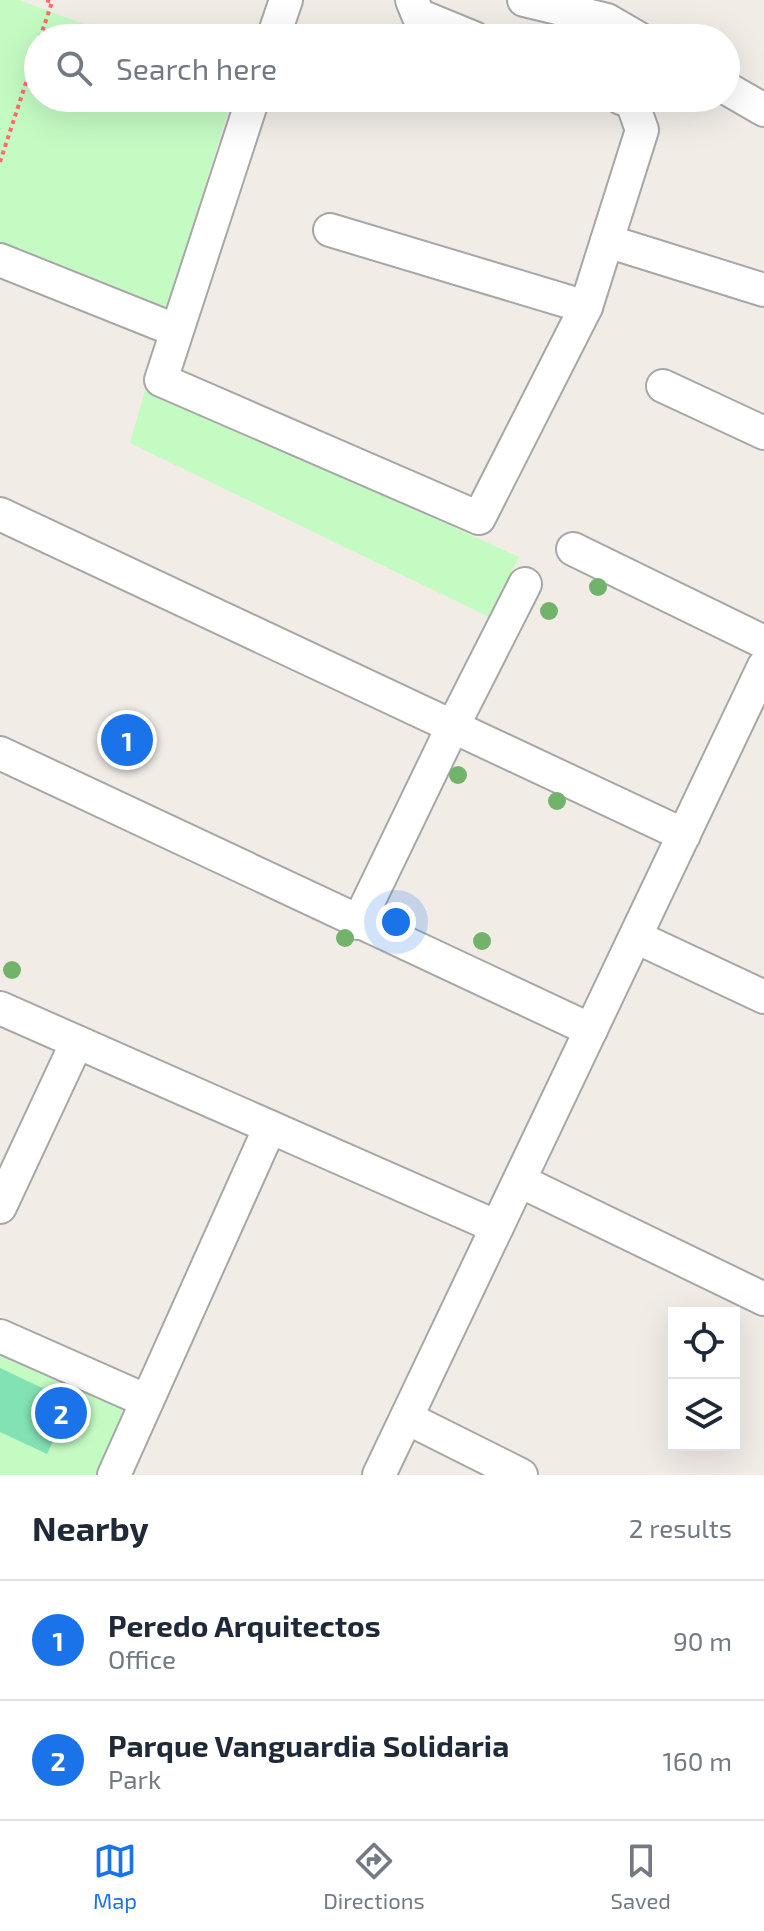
<!DOCTYPE html>
<style>
body{margin:0;font-family:"Exo 2",sans-serif;background:#f2f2f3;color:#1f2937}
.controls{position:absolute;right:24px;bottom:24px;display:grid;overflow:hidden;border-radius:0px;box-shadow:0 8px 32px #0002}
.controls button{width:72px;height:72px;display:grid;place-items:center;padding:0;border:0;border-bottom:2px solid #e0e1e3;background:#fff;color:#1f2937;font:40px sans-serif}
.you{position:absolute;left:396px;top:922px;width:28px;height:28px;margin:-20px;border:6px solid #fff;border-radius:50%;background:#1a73e8;box-shadow:0 0 0 12px #1a73e833}
.badge{display:grid;place-items:center;width:52px;height:52px;border-radius:50%;background:#1a73e8;color:#fff;font-size:26px;font-weight:700}
.pin{position:absolute;translate:-50% -50%;border:4px solid #fff;box-shadow:0 2px 8px #0006}
.list{margin:0;padding:0;list-style:none}
h2{display:flex;justify-content:space-between;align-items:center;height:104px;margin:0;padding:0 32px;font-size:34px}
h2 small{font-size:26px;font-weight:400;color:#747a83}
.list li{display:grid;grid-template-columns:52px 1fr auto;gap:24px;align-items:center;box-sizing:border-box;height:120px;padding:0 32px;border-top:2px solid #e0e1e3}
.list b{display:block;font-size:30px;white-space:nowrap}
.list p{margin:0;font-size:26px;white-space:nowrap;color:#747a83}
.list em{font-size:26px;font-style:normal;color:#747a83}
.icon{flex:none;width:44px;height:44px;fill:none;stroke:currentColor;stroke-width:2;stroke-linecap:round;stroke-linejoin:round}
.map{position:relative;flex:none;width:764px;height:1475px;overflow:hidden}
.search{position:absolute;background:#fff;box-shadow:0 8px 32px #0002;left:24px;right:24px;top:24px;height:88px;display:flex;align-items:center;gap:20px;box-sizing:border-box;padding:0 28px;border-radius:44px;color:#747a83;font-size:30px}
.sheet{height:344px;background:#fff}
nav{display:flex;justify-content:space-around;align-items:center;box-sizing:border-box;height:112px;border-top:2px solid #e0e1e3;background:#fff;font-size:22px;color:#747a83}
nav a{display:grid;justify-items:center;gap:4px}
nav .on{color:#1a73e8}
.map>svg:first-child{display:block}
.park{fill:#c4fbc3}
.pitch{fill:#82e2b4}
.lines{fill:none;stroke-linecap:round;stroke-linejoin:round}
.minor-casing{stroke:#a7a7a7;stroke-width:36}
.path{stroke:#fe6b6a;stroke-width:4;stroke-dasharray:4 4;stroke-linecap:butt}
.minor{stroke:#fff;stroke-width:32}
.tree{fill:#72b36c}
</style>
<div class="map">
<svg width="764" height="1475" viewBox="0 0 764 1475">
<rect width="100%" height="100%" fill="#f1ece6"/>
<g class="park">
<path d="M0,0H19L122,38H38V98H232L166,315L0,248Z"/>
<path d="M146,387L519,557L489,617L130,443Z"/>
<path d="M0,1351L122,1406L123,1420L99,1475H0Z"/>
</g>
<path class="pitch" d="M0,1368L72,1402L47,1454L0,1432Z"/>
<g class="lines">
<g class="minor-casing">
<g id="minor">
<path d="M412,0L418,15L474,38"/>
<path d="M524,0L607,20L638,38"/>
<path d="M273,38L286,0"/>
<path d="M726,88L764,110"/>
<path d="M253,98L161,380L479,518L586,307L642,130L632,102L621,98"/>
<path d="M330,230L586,307"/>
<path d="M607,241L764,290"/>
<path d="M0,260L175,330"/>
<path d="M663,386L764,433"/>
<path d="M0,514L684,835"/>
<path d="M573,549L764,642"/>
<path d="M0,753L591,1030"/>
<path d="M358,923L453,726L525,584"/>
<path d="M636,937L764,997"/>
<path d="M0,1008L497,1227"/>
<path d="M520,1181L764,1299"/>
<path d="M0,1207L77,1042"/>
<path d="M0,1336L147,1401"/>
<path d="M407,1418L521,1475"/>
<path d="M114,1475L270,1127"/>
<path d="M379,1475L764,666"/>
</g>
</g>
<g class="path">
<path d="M40,38L52,2L46,0"/>
<path d="M0,162L38,46"/>
</g>
<use href="#minor" class="minor"/>
</g>
<g class="tree">
<circle cx="598" cy="587" r="9"/>
<circle cx="549" cy="611" r="9"/>
<circle cx="458" cy="775" r="9"/>
<circle cx="557" cy="801" r="9"/>
<circle cx="345" cy="938" r="9"/>
<circle cx="482" cy="941" r="9"/>
<circle cx="12" cy="970" r="9"/>
</g>
</svg>
<div class="controls">
<button><svg class="icon" aria-label="locate" viewBox="0 0 24 24"><circle cx="12" cy="12" r="6"/><path d="M12 2v4M12 18v4M2 12h4M18 12h4"/></svg></button>
<button><svg class="icon" aria-label="layers" viewBox="0 0 24 24"><path d="M12 4l9 5-9 5-9-5zM3 14l9 5 9-5"/></svg></button>
</div>
<div class="you"></div>
<div class="pin badge" style="left:127px;top:740px">1</div>
<div class="pin badge" style="left:61px;top:1413px">2</div>
<div class="search"><svg class="icon" aria-label="search" viewBox="0 0 24 24"><circle cx="10" cy="10" r="6"/><path d="M15 15l6 6"/></svg>Search here</div>
</div>
<section class="sheet">
<h2>Nearby<small>2 results</small></h2>
<ul class="list">
<li><span class="badge">1</span><div><b>Peredo Arquitectos</b><p>Office</p></div><em>90 m</em></li>
<li><span class="badge">2</span><div><b>Parque Vanguardia Solidaria</b><p>Park</p></div><em>160 m</em></li>
</ul>
</section>
<nav>
<a class="on"><svg class="icon" aria-label="map" viewBox="0 0 24 24"><path d="M3 6l6-2 6 2 6-2v14l-6 2-6-2-6 2zM9 4v14M15 6v14"/></svg>Map</a>
<a><svg class="icon" aria-label="directions" viewBox="0 0 24 24"><path d="M12 3l9 9-9 9-9-9zM9 14v-3h6M13 9l2 2-2 2"/></svg>Directions</a>
<a><svg class="icon" aria-label="saved" viewBox="0 0 24 24"><path d="M7 4h10v16l-5-4-5 4z"/></svg>Saved</a>
</nav>
